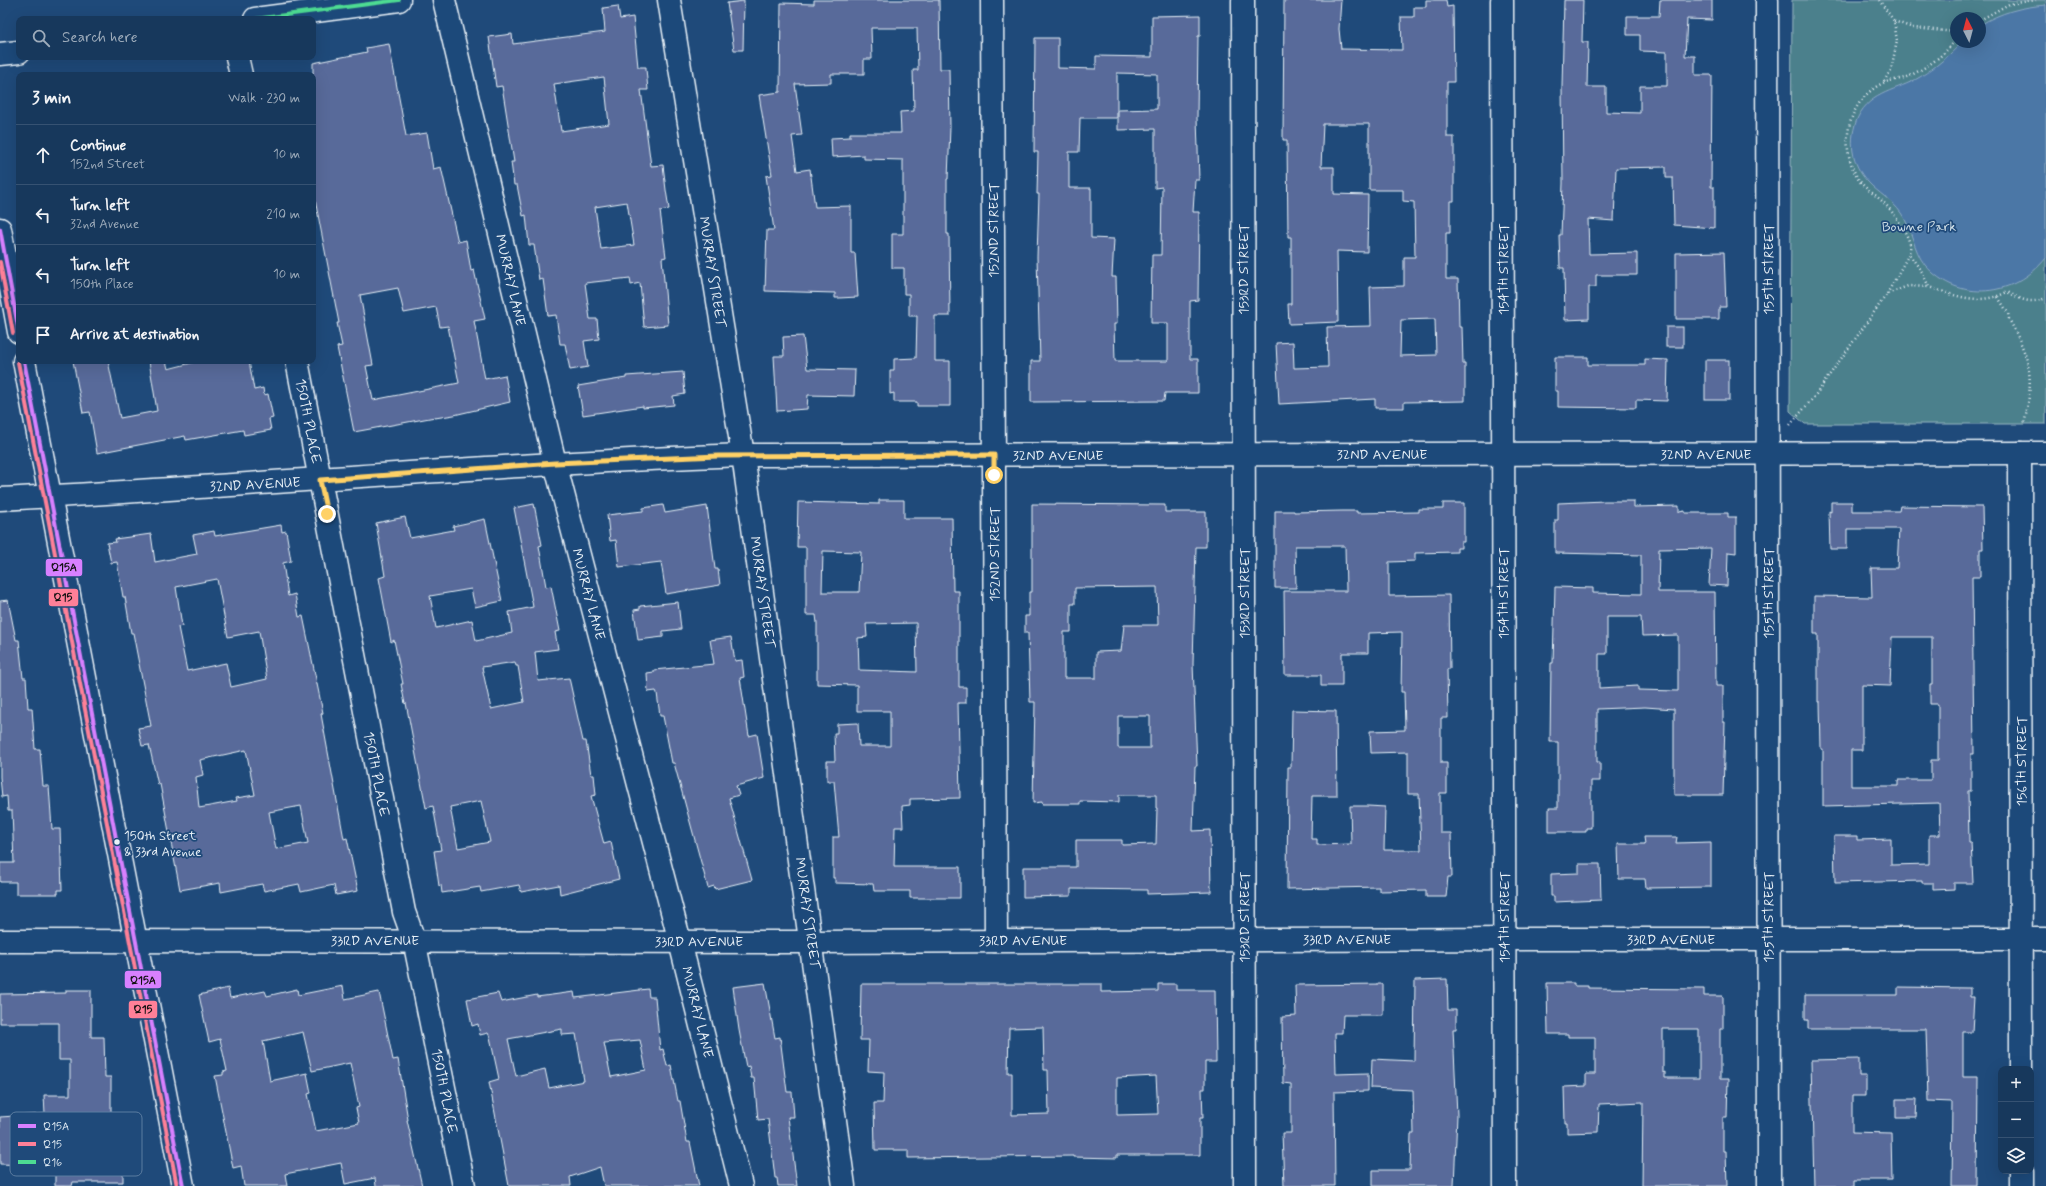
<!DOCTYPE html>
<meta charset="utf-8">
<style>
body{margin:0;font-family:Mynerve,sans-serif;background:#203f62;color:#f1f3f6}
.controls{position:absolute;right:12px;bottom:12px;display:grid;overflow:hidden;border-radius:8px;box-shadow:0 4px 16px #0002}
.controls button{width:36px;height:36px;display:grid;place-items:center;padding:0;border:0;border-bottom:1px solid #365272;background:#17385c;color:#f1f3f6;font:20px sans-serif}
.compass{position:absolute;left:1950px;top:12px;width:36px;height:36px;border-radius:50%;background:#17385c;box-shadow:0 4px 16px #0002;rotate:354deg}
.stop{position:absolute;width:12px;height:12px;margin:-9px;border:3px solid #ffd166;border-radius:50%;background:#fff}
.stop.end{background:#ffd166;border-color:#fff;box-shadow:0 1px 4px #0008}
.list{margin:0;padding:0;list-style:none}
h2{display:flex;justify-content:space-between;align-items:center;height:52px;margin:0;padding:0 16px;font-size:17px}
h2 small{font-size:13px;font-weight:400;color:#9eacbb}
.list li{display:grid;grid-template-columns:26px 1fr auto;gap:12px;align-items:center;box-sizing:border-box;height:60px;padding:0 16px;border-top:1px solid #365272}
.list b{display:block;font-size:15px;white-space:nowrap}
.list p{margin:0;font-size:13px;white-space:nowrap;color:#9eacbb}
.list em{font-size:13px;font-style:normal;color:#9eacbb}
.icon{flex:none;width:22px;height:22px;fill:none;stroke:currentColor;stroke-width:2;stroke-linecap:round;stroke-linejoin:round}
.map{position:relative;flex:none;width:2046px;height:1186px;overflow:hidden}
.search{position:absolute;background:#17385c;box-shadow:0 4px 16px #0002;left:16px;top:16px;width:300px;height:44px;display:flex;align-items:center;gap:10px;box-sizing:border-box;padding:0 14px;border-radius:8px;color:#9eacbb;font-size:15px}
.panel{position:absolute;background:#17385c;box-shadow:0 4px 16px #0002;left:16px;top:72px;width:300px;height:292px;border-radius:8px}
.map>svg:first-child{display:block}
.green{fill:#4c808c;stroke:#9ab8c2;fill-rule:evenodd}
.water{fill:#4b77a6;stroke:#8aa8c7}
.building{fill:#596b9a;stroke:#e8f1f8;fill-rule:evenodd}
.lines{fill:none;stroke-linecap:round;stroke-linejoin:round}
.minor-casing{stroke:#e8f1f8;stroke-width:25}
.tertiary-casing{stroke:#e8f1f8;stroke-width:25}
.path{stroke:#e8f1f8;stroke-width:2.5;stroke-dasharray:1 3;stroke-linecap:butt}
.minor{stroke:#1f4a7a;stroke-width:22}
.tertiary{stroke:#1f4a7a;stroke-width:22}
.bus-1-casing{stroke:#1f4a7a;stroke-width:7}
.bus-2-casing{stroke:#1f4a7a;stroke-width:7}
.bus-3-casing{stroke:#1f4a7a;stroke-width:7}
.bus-1{stroke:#d880ff;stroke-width:4}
.bus-2{stroke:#ff8098;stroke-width:4}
.bus-3{stroke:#4ddb92;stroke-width:4}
.route{stroke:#ffd166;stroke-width:5}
.bus-dot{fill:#e8f1f8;stroke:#1f4a7a;stroke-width:1.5}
.labels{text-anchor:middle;stroke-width:3.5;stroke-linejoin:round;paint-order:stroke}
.bus-label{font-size:13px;fill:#e8f1f8;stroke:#1f4a7a;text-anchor:start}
.park-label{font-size:14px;fill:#d1e0e8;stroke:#1f4a7a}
.street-label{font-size:14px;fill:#e8f1f8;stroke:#1f4a7a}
.key{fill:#1f4a7a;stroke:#5b7ca0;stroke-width:1}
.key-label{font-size:11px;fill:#e8f1f8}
.line-badge{stroke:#1f4a7a;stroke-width:1.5}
.pale-badge-label{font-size:11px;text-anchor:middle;font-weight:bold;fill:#111}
</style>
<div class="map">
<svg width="2046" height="1186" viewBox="0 0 2046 1186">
<rect width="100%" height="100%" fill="#1f4a7a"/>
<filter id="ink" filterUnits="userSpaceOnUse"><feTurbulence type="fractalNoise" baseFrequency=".025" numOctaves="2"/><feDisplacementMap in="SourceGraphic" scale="8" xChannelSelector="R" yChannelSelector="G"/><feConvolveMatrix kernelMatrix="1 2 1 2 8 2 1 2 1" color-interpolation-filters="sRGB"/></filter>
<g filter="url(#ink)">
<path class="green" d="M1792,0H2046V424H1805L1790,411ZM1956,18H1980V42H1956Z"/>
<path class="water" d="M2046,5V258C2015,297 1959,304 1925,265C1913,250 1912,228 1901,213C1892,200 1878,193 1868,182C1851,164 1848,139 1858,117C1871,91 1897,91 1920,77C1936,67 1949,56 1962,42H1980V25C2001,12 2022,7 2046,5Z"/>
<g class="building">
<path d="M814,0H939L940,69H949L950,127L948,179H947V234H949L950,316H935V361H950V406H917V402H894V393L890,394V370H894V359L916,358L917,316H909V294H904V268H892V234H903V160L864,159V155L832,157L831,138L850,137V133H901L900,112L914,111L913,70H918L917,28H871L872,59H864V74H831V83L795,84L802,135L792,136L797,171L810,169L815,207L851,206V253H855L858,297L839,298H835V293L765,291L767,230H774L766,176L772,175L759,95L780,92L781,3L814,4Z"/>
<path d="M1284,0H1341L1339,29L1341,49L1402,50L1401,17H1414V7H1426V0H1446L1447,7L1453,6L1454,82H1447V137H1454V201H1450V233H1446V279H1458L1459,327H1462L1463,364H1465V401L1404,402V408H1375V399L1279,404L1276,343L1293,342L1294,368L1328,367L1327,327L1371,326L1370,287L1404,286V257H1415L1414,202L1403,201V190H1369V124H1323L1321,167H1334V194L1368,195L1367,252L1337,251L1338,322L1289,324L1288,304H1291V237H1288L1287,140H1283ZM1435,319L1436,355L1400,356L1401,320Z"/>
<path d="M1564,0H1583L1582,42H1588L1587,87H1606V112L1640,113V86H1667V52L1640,51V35H1627V16H1659L1660,0H1712V20L1687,19L1685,56H1695V75H1712L1711,187H1714V228L1674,225L1673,178H1666V167L1616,168L1614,221L1588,219L1589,254L1637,253V275H1596V287H1589V319L1565,320L1564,268H1560L1559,235H1561L1563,183L1562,87Z"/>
<path d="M744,1L743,50H734L727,3Z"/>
<path d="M618,6L620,19L633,17L638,67H646V69L648,90H641L651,166L663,165L666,190L669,209L660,211L666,257L662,258L668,325L644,327L640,283L631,285L630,278L585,283L590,319H597L599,339L584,341L588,367L570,370L565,344H560L556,315L548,316L543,279L539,280L534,245H529L526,215L523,216L517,185H514L511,162H514L502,86L496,87L489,37L512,34L513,44L605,32L603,8ZM604,77L609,124L561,131L554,84ZM627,202L634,245L601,249L595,207Z"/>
<path d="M1200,15V36H1198L1197,118L1199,180H1195L1193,212H1199L1198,300L1190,301V359H1198V393H1165L1164,401L1031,402V361H1040L1037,257L1039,194H1037L1038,152H1034L1035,38H1058V68L1096,69V56L1152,57V16ZM1117,73L1157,74V109L1118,110V130L1155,129V188L1162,187L1161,255H1152L1151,323H1168V361H1115L1114,324H1117L1116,277H1112L1114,239L1091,238V188H1069V152H1079L1080,118H1117Z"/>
<path d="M389,44L406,136L427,133L433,169L441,167L458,242L466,240L471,271L474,270L485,319L474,321L485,379L505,375L510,402L454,415L435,418V417L354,432L337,347L342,346L337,323H339L313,189V63L367,52L366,48ZM398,288L404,313L436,307L440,327L448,326L459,383L373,400L366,366L373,365L360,295Z"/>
<path d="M1724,252L1726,307H1719V319H1676V253Z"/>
<rect x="1666" y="327" width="17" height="20"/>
<path d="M803,336L807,369L855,370L854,396L808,395L807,409L777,411L774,356H784L783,337Z"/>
<path d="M1555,357H1588V365H1645V359L1668,360L1667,401L1636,400V408L1558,407V391H1555Z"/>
<rect x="1705" y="360" width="24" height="40"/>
<path d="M73,361H108L120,418L157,411L149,361H166L168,369L199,361H249L254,390L263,388L264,395L268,394L273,418L269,419L271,430L244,435L243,430L186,440L185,436L97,453L90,412L83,413Z"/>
<path d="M683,372L685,394L673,396L674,405L643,408V406L583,415L578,386L626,378V376Z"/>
<path d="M879,500H904V518H952L953,591H959V687H966V703H958L960,798L910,799V805L902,806L903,827H895L894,867H960V898H910V891H874L873,884L835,883V878H833V837H839L834,781H827V761H835L834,733H837V724L858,723L859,746H890V711H857V685L817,684V623L816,615H806V547H797L798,502L879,504ZM823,551L861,552L859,592H822ZM916,623L917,672L859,670L858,638L867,637L866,624Z"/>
<path d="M1605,501H1634V507L1679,506V512L1685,511V513H1728V517H1736V553L1728,552L1727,586L1709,585L1711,548L1659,549L1658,592H1715L1716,686H1723V722H1725L1723,795H1674V709L1645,707L1597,709V762H1600V781H1591V828H1586V832H1549V808H1558V742H1550L1551,663H1553L1555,587L1593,588V593L1641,594V555L1555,553V520H1558V503ZM1607,617H1641L1642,636L1678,635V691L1638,690V686L1599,688V654H1607Z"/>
<path d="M1831,502H1852V511H1899L1900,506L1982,507L1983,549H1980V577H1972L1974,754H1971V791H1968L1969,842H1971L1973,883H1954V889L1933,890V883H1922V881L1835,883L1834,836H1857V840L1891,839V865L1929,864V835H1940L1939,803L1823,806V749H1821L1820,702H1818V634H1814V596L1872,597L1871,568H1897L1899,529H1847V549H1830L1829,511L1831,512ZM1892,637H1932V684H1930V704H1938V760H1931V780H1898V786H1851V750H1862V685L1890,686Z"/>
<path d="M1443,503H1464V542H1461V548H1457V552L1415,553V561L1389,562V596L1449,595L1450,669H1447L1448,718H1441V763H1447V793H1440V833H1451L1452,877H1448L1446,897H1426V890L1379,891V887L1287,889L1288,767H1291L1292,710L1336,711L1337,796H1312L1311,839H1317V845L1351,844L1350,806H1368L1385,807L1384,850H1421L1419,794H1408V752L1371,753L1370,731L1405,730L1404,692H1401L1402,632L1368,633V653H1342V686H1321V675H1285L1284,591H1346L1345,546H1295L1296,588H1275V511H1294V512L1342,511H1357V513L1419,512V509H1443Z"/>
<path d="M534,504L542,545L539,546L546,587L551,586L560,631L555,632L558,649L535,652L538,681L569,678L583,741H586L591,775H594L596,795L591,796L604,844L611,842L619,879L560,894L559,885L521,892L519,885L481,892L480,887L442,893L441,885L439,886L434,851L441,850L433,806L426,808L406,703L405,704L401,684H403L394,640L391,642L379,578L385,576L376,523L405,517L410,538L454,530L453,526L485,519L502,601L475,607L471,589L430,596L436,628L472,620L476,641L512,633L509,612L533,607L514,508ZM515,662L516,666H518L524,702L491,709L482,667ZM481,801L490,842L458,848L450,807Z"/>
<path d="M1032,504L1165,505V512H1206V547H1196L1193,664L1197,766H1195L1193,831L1210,830L1211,892L1147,894V890L1071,889V896L1023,897V867H1076V840H1122V845L1156,844L1157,808H1156V795H1119V802L1080,801V804H1042V802L1033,803L1035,702H1030L1028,633H1025V616H1029V592H1032ZM1157,587L1158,625H1124L1121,651L1096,652V678H1064V632H1071V604H1075V588ZM1118,716H1150V748H1118Z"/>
<path d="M663,505L665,513L707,506L715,569H718L720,585L666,594L661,562L619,567L616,540L610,541L607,515L643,511V508Z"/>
<path d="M281,525L282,532L286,531L291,561L283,563L288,596L295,594L299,617L303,616L323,713L321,714L344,839L347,838L358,891L336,895L334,885L301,892L299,884L264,891L262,884L221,892L220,883L180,890L160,784L158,785L149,745L142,746L138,728L151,726L133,633H131L125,597H123L117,562L111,563L107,543L116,542L115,539L151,534L155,562L197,554L193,535L214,531L215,536ZM217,579L228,637L259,631L267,679L231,687L226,663L187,671L178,627L182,626L176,587ZM246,750L255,795L236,798L237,801L199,808L196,777L203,775L200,760ZM301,806L308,843L276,849L269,812Z"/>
<path d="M8,600L16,640H19L23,678H26L28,708H32L35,749H40L43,786H49L52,829H60L62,890H58V894H16V882H0V863H14L12,811H8L7,796L2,797L0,777V601Z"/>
<path d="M678,602L681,629L663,631V637L638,640L634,610L640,609V606Z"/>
<path d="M731,637L735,661L742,660L744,677L740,678L749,736L757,734L764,778L736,786L739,795L729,798L752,880L715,889L714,886L708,888L674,763H672L663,716H660L657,693L656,691L648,692L647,673L654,672V670L714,664L710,640Z"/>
<path d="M1644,837H1677L1676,843L1711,842V887L1646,888L1645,879H1619L1618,844H1645Z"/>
<path d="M1579,864H1600L1601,900L1554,902V896H1551V874L1579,873Z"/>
<path d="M1447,979L1448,1010H1456V1029H1453L1457,1115L1454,1186H1373V1170H1410L1411,1134H1414L1413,1090L1371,1088L1372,1059L1414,1061L1415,980Z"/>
<path d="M765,983L775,1038L780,1037L787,1092H792L794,1117H788L797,1186H778L777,1178H775L768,1119L758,1120L754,1078H751L749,1066L746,1067L739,1030L733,987Z"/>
<path d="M1547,983H1574V986H1588V988L1704,989V996H1723V1029H1720V1079H1728L1727,1117H1723V1151H1726L1727,1186H1642L1643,1102L1599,1104L1598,1132L1567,1133V1123H1565L1564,1087L1586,1086V1074H1595V1037H1568V1034H1548ZM1663,1029H1699V1078H1665V1072L1663,1073Z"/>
<path d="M861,984H1101V992L1158,991V984H1176V990H1215L1216,1062H1205V1089H1202L1203,1118H1200V1155H1117V1158L1073,1157V1156L908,1158V1150H875L874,1103H883L884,1072L868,1071L869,1040H860ZM1043,1027L1044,1070H1048L1049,1114L1012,1115V1073H1008L1009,1028ZM1156,1076L1158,1114L1117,1115V1078Z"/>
<path d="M1383,984V1015H1343L1342,1033H1335L1336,1074L1368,1073V1091L1334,1092L1335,1186H1284L1282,1133H1291V1084L1283,1083L1282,1017L1296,1016L1295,985Z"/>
<path d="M343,986L345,999L379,992L393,1060L398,1059L408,1120H407L422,1186H376L375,1178L345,1184L341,1163L285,1174L287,1186H244L241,1166L233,1168L215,1076L223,1075V1072L227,1071L220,1039L209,1042L199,995L228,988L230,998L265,991L267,996L297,989L298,995ZM303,1032L312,1071L350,1063L359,1107L356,1108L359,1123L316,1131L308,1094L311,1093L307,1073L270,1081L263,1041Z"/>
<path d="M1898,987L1970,988V997H1974L1972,1032H1963V1077H1978L1977,1186H1951L1952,1102L1928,1101L1926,1029H1808V1020H1805V995H1898Z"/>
<path d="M648,989L649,997H655L660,1050L663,1049L667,1066L671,1065L678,1101H680L687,1142H690L699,1186H604L600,1167L570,1177L571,1186H509L489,1082L499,1079L490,1037L488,1033L480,1035L478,1024L472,1026L467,999L498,993L501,1002L537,995V997L574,992L575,998ZM562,1029V1035L576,1034L584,1081L549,1088L545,1069L516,1076L508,1039ZM640,1040L646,1070L611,1077L604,1043Z"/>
<path d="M66,990H91V1037H104L105,1077H111V1125H115V1162H123V1182H73L72,1186H55V1166L0,1164V1117L45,1114L44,1095H70V1060H59V1023H0V994L66,993Z"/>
<path d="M1859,1059V1076H1866V1096H1852V1132L1891,1133L1892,1180H1854V1186H1814L1811,1060Z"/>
<path d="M1896,1099H1917L1916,1118H1896Z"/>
</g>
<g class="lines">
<g class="minor-casing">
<g id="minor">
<path d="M444,0L555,463L680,942L741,1186"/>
<path d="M669,0L743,455L844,1186"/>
<path d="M992,0L996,941"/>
<path d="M1243,0L1245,1186"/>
<path d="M1502,0L1505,1186"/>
<path d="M1767,0L1769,1186"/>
<path d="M237,57L241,75"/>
<path d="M297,361L404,912L414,940L464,1186"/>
<path d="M2020,453L2021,1069"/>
<path d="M0,941L812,942L1534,939H2046"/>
<path d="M2022,1171V1186"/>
</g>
</g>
<g class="tertiary-casing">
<g id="tertiary">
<path d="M255,19L399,0"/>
<path d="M0,54L19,52"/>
<path d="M0,229L19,332"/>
<path d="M24,361L183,1186"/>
<path d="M0,499C248,486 495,464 743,455L2046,453"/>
</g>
</g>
<g class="path">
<path d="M1879,0L1894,21L1897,41L1891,70L1883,83"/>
<path d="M1980,20L2009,4L2036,0"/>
<path d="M1894,21L1913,28L1956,32"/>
<path d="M1956,37C1949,54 1920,72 1904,78C1898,80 1890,80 1883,83C1848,100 1838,144 1857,177C1863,188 1874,193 1883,202C1892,210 1908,233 1910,245C1911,248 1909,252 1909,254L1922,272L1929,287C1956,296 1980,306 2007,292C2022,299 2028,305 2046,298"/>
<path d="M1887,294L1909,254"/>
<path d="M1998,297L2008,313L2009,319C2032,363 2034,377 2024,425"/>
<path d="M1790,425L1814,397L1887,294L1908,286L1929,287"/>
</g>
<use href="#minor" class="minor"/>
<use href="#tertiary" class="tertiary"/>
<g class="bus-1-casing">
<g id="bus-1">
<path d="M0,229L19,332"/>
<path d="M24,361L183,1186"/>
</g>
</g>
<g class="bus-2-casing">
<g id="bus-2">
<path d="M0,262L13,333"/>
<path d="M18,362L177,1186"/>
</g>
</g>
<g class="bus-3-casing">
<path id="bus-3" d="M255,19L399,0"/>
</g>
<use href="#bus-1" class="bus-1"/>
<use href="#bus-2" class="bus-2"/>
<use href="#bus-3" class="bus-3"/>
</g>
</g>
<g class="lines" filter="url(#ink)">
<path class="route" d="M327,514L320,480L555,463L718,456L994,455V475"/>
</g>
<circle class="bus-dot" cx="117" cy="842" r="3.5"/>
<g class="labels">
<g class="bus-label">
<text x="124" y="840">150th Street<tspan x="124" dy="16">&amp; 33rd Avenue</tspan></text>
</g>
<g class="park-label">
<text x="1919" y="231">Bowne Park</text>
</g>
<g class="street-label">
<text transform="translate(993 230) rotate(-90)" y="5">152ND STREET</text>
<text transform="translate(1243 269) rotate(-90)" y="5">153RD STREET</text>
<text transform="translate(1503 269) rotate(-90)" y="5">154TH STREET</text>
<text transform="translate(1768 269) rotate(-90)" y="5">155TH STREET</text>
<text transform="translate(713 272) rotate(81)" y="5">MURRAY STREET</text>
<text transform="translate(511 280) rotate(77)" y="5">MURRAY LANE</text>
<text transform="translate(309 421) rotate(79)" y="5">150TH PLACE</text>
<text x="1382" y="459">32ND AVENUE</text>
<text x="1706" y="459">32ND AVENUE</text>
<text x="1058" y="460">32ND AVENUE</text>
<text transform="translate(255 484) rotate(-3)" y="5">32ND AVENUE</text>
<text transform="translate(994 554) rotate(-90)" y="5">152ND STREET</text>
<text transform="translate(763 592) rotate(82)" y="5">MURRAY STREET</text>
<text transform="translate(1244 593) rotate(-90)" y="5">153RD STREET</text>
<text transform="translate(1503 593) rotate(-90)" y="5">154TH STREET</text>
<text transform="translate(1768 593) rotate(-90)" y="5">155TH STREET</text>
<text transform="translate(589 594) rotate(75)" y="5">MURRAY LANE</text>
<text transform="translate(2021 761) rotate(-90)" y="5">156TH STREET</text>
<text transform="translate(377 774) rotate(79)" y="5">150TH PLACE</text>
<text transform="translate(808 913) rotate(82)" y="5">MURRAY STREET</text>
<text transform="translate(1244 917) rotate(-90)" y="5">153RD STREET</text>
<text transform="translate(1504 917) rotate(-90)" y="5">154TH STREET</text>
<text transform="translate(1768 917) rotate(-90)" y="5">155TH STREET</text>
<text x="1347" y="944">33RD AVENUE</text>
<text x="1671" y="944">33RD AVENUE</text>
<text x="375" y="945">33RD AVENUE</text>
<text x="1023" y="945">33RD AVENUE</text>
<text x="699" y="946">33RD AVENUE</text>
<text transform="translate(698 1012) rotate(76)" y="5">MURRAY LANE</text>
<text transform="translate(445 1091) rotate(79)" y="5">150TH PLACE</text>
</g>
</g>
<rect x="10" y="1112" width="132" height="64" rx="6" class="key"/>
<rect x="18" y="1124" width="18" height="4" fill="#d880ff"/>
<rect x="18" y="1142" width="18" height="4" fill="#ff8098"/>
<rect x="18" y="1160" width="18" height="4" fill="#4ddb92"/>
<g class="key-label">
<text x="43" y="1130">Q15A</text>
<text x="43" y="1148">Q15</text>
<text x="43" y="1166">Q16</text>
</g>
<g class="line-badge">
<rect x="45" y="558" width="38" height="19" rx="4" fill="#d880ff"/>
<rect x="48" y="588" width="31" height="19" rx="4" fill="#ff8098"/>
<rect x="124" y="970" width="38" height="19" rx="4" fill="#d880ff"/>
<rect x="128" y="1000" width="30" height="19" rx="4" fill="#ff8098"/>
</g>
<g class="pale-badge-label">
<text x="64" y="571">Q15A</text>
<text x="63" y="601">Q15</text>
<text x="143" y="984">Q15A</text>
<text x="143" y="1013">Q15</text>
</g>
</svg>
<div class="controls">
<button>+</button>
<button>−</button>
<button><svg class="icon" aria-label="layers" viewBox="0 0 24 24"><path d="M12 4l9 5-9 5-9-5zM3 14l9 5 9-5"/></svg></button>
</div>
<svg class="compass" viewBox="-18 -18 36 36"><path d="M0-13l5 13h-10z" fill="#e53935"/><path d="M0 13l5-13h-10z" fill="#9eacbb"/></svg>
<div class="stop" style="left:994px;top:475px"></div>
<div class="stop end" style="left:327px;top:514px"></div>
<div class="search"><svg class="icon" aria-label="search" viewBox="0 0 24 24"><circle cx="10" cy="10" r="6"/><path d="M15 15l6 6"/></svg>Search here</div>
<section class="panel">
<h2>3 min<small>Walk · 230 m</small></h2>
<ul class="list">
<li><svg class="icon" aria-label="ahead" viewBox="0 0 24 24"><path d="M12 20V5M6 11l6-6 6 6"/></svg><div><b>Continue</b><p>152nd Street</p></div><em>10 m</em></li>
<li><svg class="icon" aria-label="left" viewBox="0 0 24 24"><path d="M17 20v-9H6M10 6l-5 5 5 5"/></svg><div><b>Turn left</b><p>32nd Avenue</p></div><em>210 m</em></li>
<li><svg class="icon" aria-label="left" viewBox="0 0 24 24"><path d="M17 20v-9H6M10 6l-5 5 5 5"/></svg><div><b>Turn left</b><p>150th Place</p></div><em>10 m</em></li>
<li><svg class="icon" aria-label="arrive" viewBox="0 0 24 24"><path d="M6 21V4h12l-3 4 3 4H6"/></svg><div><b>Arrive at destination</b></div></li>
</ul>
</section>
</div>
